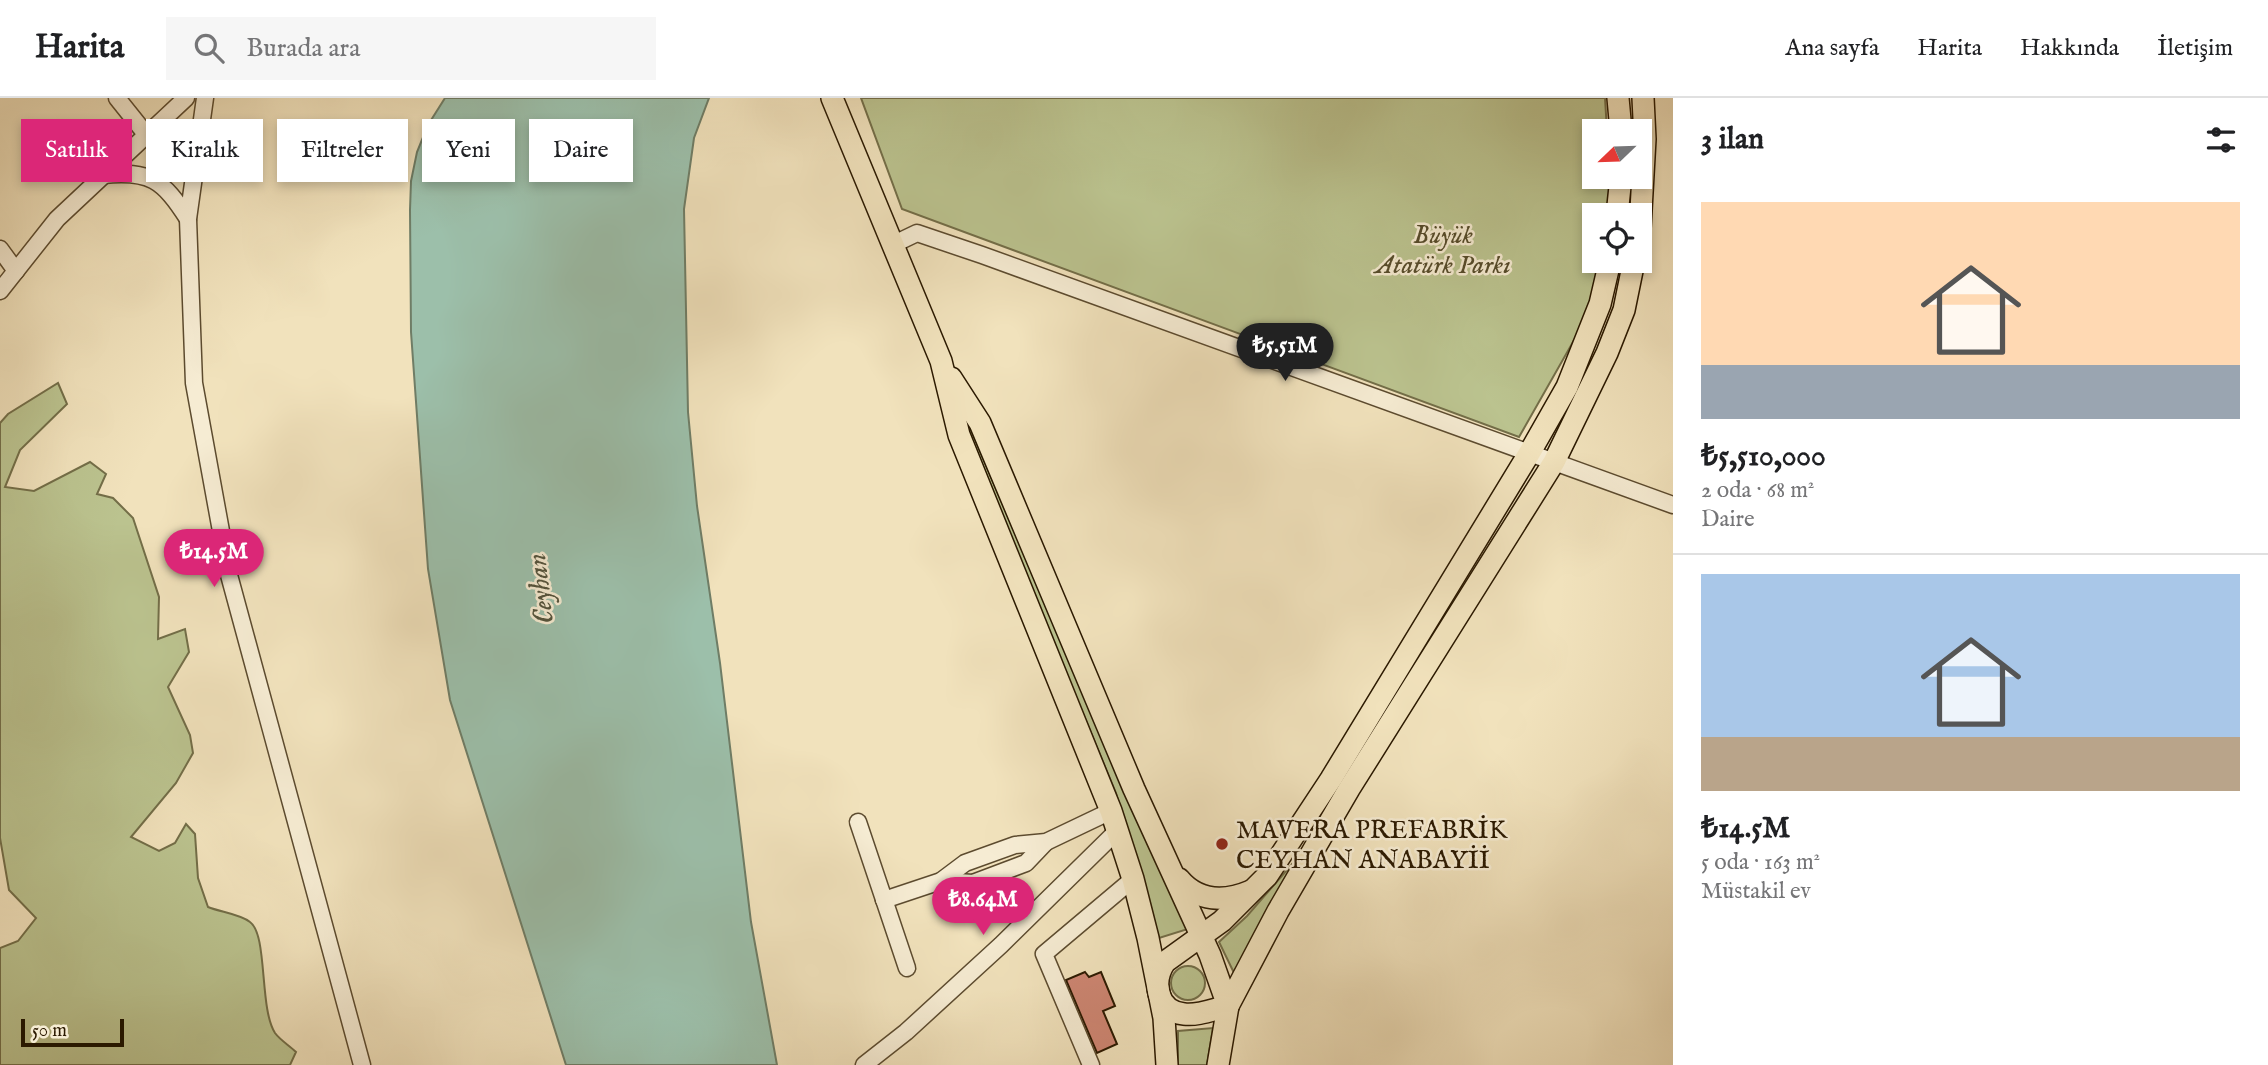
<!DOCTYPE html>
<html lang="tr">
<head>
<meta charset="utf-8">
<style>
	:root { --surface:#fff; --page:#f6f6f6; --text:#202124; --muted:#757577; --line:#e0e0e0; --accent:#db2777 }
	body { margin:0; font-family:"IM FELL English",serif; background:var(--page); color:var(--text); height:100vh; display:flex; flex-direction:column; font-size:26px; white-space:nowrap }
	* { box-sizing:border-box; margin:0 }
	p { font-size:23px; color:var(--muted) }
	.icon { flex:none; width:38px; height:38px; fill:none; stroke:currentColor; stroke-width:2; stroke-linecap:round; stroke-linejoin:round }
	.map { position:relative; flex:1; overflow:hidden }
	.drawer { display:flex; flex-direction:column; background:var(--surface); width:595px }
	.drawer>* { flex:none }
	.guide { position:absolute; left:21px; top:21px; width:665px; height:63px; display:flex; gap:14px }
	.needle { width:46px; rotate:247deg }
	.fabs { position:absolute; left:1582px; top:21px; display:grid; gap:14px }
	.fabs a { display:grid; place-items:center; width:70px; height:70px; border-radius:0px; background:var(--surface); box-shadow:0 4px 10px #0003; font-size:35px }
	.scale { position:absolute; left:21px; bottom:18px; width:103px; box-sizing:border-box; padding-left:7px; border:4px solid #2b1900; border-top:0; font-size:19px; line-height:24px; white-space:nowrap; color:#2b1900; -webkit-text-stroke:5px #f6ecd3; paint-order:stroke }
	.price { position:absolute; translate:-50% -60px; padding:0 16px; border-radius:24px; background:var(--accent); color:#fff; font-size:23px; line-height:46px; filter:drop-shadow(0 2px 4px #0008) }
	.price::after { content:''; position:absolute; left:50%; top:42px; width:21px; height:16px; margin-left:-10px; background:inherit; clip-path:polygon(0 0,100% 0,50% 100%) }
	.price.current { background:#222; color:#fff }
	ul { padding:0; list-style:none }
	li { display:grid; align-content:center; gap:14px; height:371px; padding:0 28px }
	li+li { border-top:2px solid var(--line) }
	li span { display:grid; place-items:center; height:217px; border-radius:0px; color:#555 }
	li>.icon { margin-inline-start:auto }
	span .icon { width:126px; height:126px; fill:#fffc; stroke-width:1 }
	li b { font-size:30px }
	h2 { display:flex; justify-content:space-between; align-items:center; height:84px; padding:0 28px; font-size:30px }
	.chip { padding:0 24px; border-radius:0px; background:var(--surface); box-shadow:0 4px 10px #0003; font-size:24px; line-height:63px }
	.chip.current { background:var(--accent); color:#fff }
	header { display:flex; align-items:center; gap:42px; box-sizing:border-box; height:98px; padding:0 35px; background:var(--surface); border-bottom:2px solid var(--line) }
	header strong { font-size:33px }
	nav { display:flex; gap:38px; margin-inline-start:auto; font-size:24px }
	.search { width:490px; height:63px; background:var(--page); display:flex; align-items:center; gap:18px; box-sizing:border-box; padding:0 24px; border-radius:0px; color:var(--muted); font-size:26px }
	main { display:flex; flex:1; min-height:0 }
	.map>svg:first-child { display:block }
	.green { fill:#bbc38f; stroke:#736e48; stroke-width:2 }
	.water { fill:#9cbfaa; stroke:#6f7d66; stroke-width:2 }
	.building { fill:#ce8673; stroke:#2b1900; stroke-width:2 }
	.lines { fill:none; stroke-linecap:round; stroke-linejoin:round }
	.minor-casing { stroke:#5c4b2f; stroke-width:19 }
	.major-casing { stroke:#2b1900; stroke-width:24 }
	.minor { stroke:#f6ecd3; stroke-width:16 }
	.major { stroke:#f1e2bc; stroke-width:21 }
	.poi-dot { fill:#8f2418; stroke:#f6ecd3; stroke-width:2.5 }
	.labels { text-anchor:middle; stroke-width:5; stroke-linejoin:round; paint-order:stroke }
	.park-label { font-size:26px; font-style:italic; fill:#564c2b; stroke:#f6ecd3 }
	.poi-label { font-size:26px; fill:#2b1900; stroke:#f6ecd3; text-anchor:start }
	.water-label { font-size:28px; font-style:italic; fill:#53533c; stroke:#f6ecd3 }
</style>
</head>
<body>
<header>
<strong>Harita</strong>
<div class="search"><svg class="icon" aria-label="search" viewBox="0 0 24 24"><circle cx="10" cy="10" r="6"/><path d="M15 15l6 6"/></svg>Burada ara</div>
<nav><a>Ana sayfa</a><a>Harita</a><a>Hakkında</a><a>İletişim</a></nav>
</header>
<main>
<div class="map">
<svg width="1673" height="967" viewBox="0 0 1673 967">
	<rect width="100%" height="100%" fill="#f1e2bc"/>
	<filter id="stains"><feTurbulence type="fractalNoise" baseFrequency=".00286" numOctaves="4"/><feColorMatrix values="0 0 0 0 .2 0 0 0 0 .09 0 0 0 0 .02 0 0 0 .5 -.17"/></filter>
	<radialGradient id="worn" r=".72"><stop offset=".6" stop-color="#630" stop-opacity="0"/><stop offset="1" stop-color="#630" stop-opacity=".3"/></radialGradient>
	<g class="green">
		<path d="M 861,0 L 1605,0 L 1607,33 L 1594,33 L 1594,79 L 1610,79 L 1612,102 L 1609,117 L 1594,117 L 1594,163 L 1601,163 L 1594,207 L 1519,339 L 902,111 Z"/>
		<path d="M 58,285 L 67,306 L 20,352 L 5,389 L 34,393 L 90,364 L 106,376 L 97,396 L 113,400 L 133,420 L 159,499 L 158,541 L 185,531 L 189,554 L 168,589 L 190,637 L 193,655 L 176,685 L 131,739 L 159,753 L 175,745 L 186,726 L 195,736 L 198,780 L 208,809 C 220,814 240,816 250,824 C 268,837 259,910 275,935 C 280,942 290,948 296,954 L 290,967 L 0,967 L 0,850 L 18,843 L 36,820 L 9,792 L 0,740 L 0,325 L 8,316 Z"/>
		<path d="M 966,320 L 1123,690 L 1188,831 L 1159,840 L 1116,695 L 961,323 Z"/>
		<path d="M 1294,764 L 1256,833 L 1236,879 L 1219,844 L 1247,818 Z"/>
		<circle cx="1188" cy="885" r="17"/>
		<path d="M 1213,930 L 1207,967 L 1178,967 L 1178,933 Z"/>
	</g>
	<path class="water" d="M 445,0 L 709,0 L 694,40 L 684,111 L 688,314 L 697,408 L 720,565 L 751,824 L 777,967 L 566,967 L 450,602 L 428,471 L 411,234 L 410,112 L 411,83 L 417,54 L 428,27 Z"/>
	<path class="building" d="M 1085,874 L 1089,879 L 1101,874 L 1115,908 L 1103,913 L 1117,946 L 1097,955 L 1066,882 Z"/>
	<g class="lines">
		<g class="minor-casing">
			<g id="minor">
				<path d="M 117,0 L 145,35"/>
				<path d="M 205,0 L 188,121 L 194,285 L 229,477 L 362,967"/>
				<path d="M 103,77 C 150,72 163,82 188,121"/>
				<path d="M 894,146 L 917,135 L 982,157 L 1673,407"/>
				<path d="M 0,151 L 16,173"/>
				<path d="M 0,193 L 57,121 L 186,0"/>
				<path d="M 858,724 L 907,870"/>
				<path d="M 941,783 L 973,785 L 1026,765 L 1046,744"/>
				<path d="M 884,802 L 941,783 L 965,765 L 1015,747 L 1046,744 L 1111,713"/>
				<path d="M 864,967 L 906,934 L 1001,847 L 1117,733"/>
				<path d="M 1091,967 L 1044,856 L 1133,781"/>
			</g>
		</g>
		<g class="major-casing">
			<g id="major">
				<path d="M 832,0 L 941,263 L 959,337 L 1111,713 L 1133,781 L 1148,840 L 1164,920 L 1167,967"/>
				<path d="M 1618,0 L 1621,33"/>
				<path d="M 1617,117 L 1621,79"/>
				<path d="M 1640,130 L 1645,41 L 1643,0"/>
				<path d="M 951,280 L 980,325 L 1134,691 L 1210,857 L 1228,908"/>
				<path d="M 1179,781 C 1198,804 1225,804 1251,793"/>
				<path d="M 1228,908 C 1214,911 1198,918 1184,916 C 1156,913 1152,883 1165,864 L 1222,823 L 1267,778 L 1331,681 L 1530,354 L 1567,289 L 1600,206 L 1610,163"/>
				<path d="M 1218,967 L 1228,908 L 1278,813 L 1349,691 L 1554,364 L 1607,255 L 1624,212 L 1634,163"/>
			</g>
		</g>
		<use href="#minor" class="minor"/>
		<use href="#major" class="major"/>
	</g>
	<circle class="poi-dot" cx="1222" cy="746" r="7"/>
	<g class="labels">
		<g class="park-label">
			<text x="1443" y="145">Büyük<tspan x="1443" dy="30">Atatürk Parkı</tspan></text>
		</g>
		<g class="poi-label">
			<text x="1236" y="740">MAVERA PREFABRİK<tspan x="1236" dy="30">CEYHAN ANABAYİİ</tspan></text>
		</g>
		<g class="water-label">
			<text transform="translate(539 491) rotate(-97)" y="10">Ceyhan</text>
		</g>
	</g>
	<rect width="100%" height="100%" filter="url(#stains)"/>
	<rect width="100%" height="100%" fill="url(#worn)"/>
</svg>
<div class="fabs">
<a><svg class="needle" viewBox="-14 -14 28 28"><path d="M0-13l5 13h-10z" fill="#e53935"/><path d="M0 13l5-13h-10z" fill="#757577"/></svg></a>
<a><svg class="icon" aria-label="locate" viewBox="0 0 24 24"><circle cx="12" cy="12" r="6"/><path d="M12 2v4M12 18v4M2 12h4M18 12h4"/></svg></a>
</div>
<div class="scale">50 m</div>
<b class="price current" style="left:1285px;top:285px">₺5.51M</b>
<b class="price" style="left:214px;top:491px">₺14.5M</b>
<b class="price" style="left:983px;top:839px">₺8.64M</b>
<div class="guide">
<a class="chip current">Satılık</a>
<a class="chip">Kiralık</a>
<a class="chip">Filtreler</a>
<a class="chip">Yeni</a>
<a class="chip">Daire</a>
</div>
</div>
<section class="drawer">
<h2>3 ilan<svg class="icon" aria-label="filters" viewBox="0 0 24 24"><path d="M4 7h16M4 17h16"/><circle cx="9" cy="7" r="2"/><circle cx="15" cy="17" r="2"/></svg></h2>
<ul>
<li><span style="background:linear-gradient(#ffd9b3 75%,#9aa5b1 0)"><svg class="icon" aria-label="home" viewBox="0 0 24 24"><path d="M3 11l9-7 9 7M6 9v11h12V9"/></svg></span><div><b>₺5,510,000</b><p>2 oda · 68 m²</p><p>Daire</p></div></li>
<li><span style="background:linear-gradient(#a9c7e8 75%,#b9a48a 0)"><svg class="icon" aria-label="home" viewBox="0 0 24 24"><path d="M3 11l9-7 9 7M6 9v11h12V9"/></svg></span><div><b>₺14.5M</b><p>5 oda · 163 m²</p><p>Müstakil ev</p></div></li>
</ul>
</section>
</main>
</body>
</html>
